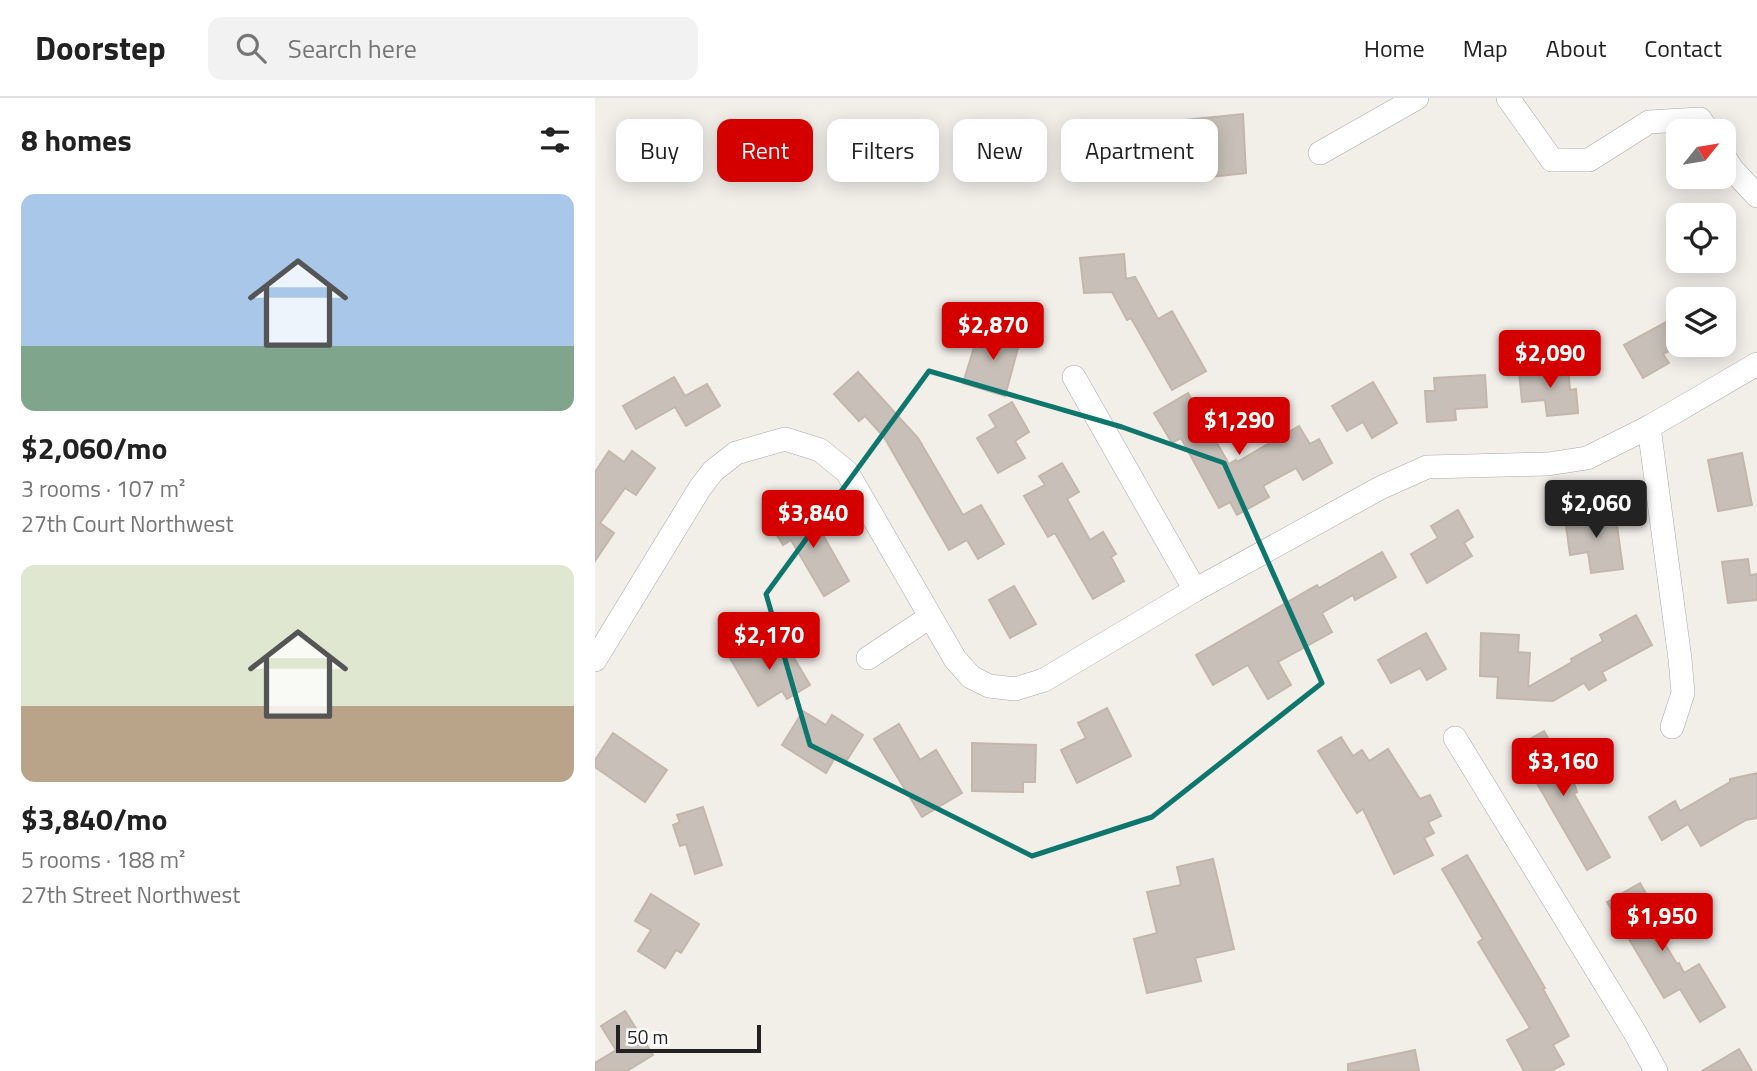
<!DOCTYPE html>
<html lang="en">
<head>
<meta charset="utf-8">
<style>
	:root { --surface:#fff; --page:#f2f2f2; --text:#222; --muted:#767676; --line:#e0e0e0; --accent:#d40000 }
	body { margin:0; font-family:"Titillium Web",sans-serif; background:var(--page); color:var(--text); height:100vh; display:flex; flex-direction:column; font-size:26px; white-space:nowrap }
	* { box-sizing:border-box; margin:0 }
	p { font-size:23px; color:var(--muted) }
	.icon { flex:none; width:38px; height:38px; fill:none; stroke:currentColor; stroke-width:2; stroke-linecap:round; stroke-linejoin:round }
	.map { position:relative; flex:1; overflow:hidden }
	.sheet { display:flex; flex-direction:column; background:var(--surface); width:595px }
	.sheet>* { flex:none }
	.hud { position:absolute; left:21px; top:21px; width:665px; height:63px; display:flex; gap:14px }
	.needle { width:46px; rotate:60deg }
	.fabs { position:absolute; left:1071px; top:21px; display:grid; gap:14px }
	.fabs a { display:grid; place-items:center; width:70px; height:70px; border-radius:14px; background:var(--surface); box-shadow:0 4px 18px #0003; font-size:35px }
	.scale { position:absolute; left:21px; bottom:18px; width:145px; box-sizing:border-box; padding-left:7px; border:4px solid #222; border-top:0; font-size:19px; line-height:24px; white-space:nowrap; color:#222; -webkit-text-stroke:5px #fff; paint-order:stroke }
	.price { position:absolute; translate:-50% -60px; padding:0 16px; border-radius:7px; background:var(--accent); color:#fff; font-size:23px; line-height:46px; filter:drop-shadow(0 2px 4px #0008) }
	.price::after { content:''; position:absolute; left:50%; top:42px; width:21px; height:16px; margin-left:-10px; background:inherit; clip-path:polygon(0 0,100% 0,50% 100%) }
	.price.on { background:#222; color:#fff }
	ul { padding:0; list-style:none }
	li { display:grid; align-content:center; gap:14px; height:371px; padding:0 21px }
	li span { display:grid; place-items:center; height:217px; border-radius:14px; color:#555 }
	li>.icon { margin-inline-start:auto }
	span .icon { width:126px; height:126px; fill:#fffc; stroke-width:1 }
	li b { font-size:30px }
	h2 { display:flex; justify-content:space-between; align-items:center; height:84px; padding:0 21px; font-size:30px }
	.chip { padding:0 24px; border-radius:14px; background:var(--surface); box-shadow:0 4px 18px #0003; font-size:24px; line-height:63px }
	.chip.on { background:var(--accent); color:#fff }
	header { display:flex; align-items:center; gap:42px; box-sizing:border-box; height:98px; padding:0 35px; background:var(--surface); border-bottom:2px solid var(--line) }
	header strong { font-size:33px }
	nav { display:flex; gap:38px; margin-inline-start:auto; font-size:24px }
	.search { width:490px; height:63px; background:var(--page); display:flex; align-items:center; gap:18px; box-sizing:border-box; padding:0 24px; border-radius:14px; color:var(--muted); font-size:26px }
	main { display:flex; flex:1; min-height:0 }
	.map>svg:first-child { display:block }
	.building { fill:#c7bfb8; stroke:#c4b6ab; stroke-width:2 }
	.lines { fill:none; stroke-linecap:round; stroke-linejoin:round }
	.minor-casing { stroke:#a9a9a9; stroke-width:24 }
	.minor { stroke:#fff; stroke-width:23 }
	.marked { fill:none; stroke:#0f766e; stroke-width:5; stroke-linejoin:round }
</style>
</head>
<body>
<header>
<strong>Doorstep</strong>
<div class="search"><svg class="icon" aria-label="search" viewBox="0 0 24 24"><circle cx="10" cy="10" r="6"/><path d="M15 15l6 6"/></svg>Search here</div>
<nav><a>Home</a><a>Map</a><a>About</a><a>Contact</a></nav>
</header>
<main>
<section class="sheet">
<h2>8 homes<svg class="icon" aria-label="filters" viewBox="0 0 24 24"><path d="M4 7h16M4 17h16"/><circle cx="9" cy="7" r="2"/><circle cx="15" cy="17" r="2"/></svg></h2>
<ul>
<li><span style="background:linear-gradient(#a9c7e8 70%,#7fa58c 0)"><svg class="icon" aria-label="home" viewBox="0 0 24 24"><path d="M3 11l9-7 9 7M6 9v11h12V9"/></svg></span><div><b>$2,060/mo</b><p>3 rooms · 107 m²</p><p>27th Court Northwest</p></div></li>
<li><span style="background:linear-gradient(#dfe7d0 65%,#b9a48a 0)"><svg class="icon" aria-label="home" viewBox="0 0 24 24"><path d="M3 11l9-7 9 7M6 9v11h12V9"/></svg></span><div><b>$3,840/mo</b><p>5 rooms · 188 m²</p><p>27th Street Northwest</p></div></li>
</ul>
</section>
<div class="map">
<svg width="1162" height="973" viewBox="0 0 1162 973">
	<rect width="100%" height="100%" fill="#f2efe9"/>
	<g class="building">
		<path d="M 648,16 L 651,75 L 597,81 L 590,22 Z"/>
		<path d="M 529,156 L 531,181 L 540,179 L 563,221 L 577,213 L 611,273 L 577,292 L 536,220 L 532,222 L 517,194 L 489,195 L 485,160 Z"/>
		<path d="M 1071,224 L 1084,248 L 1068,256 L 1074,265 L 1048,280 L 1029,247 Z"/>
		<path d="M 398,231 L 426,239 L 410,298 L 368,285 L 382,240 L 393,244 Z"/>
		<path d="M 973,269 L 975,292 L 981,291 L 983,315 L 952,318 L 950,302 L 927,304 L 924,274 Z"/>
		<path d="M 263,274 L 323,340 L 368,417 L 386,407 L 409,446 L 383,461 L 372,442 L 354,452 L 289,339 L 270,318 L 264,323 L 239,296 Z"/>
		<path d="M 890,277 L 892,309 L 860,311 L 861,322 L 832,324 L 830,293 L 840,293 L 839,280 Z"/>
		<path d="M 79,279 L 90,298 L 112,286 L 125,308 L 91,328 L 80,309 L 41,331 L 28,308 Z"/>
		<path d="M 778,284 L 802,325 L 777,340 L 768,324 L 752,333 L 737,308 Z"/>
		<path d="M 593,295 L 634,366 L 641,362 L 642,364 L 704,328 L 715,346 L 724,341 L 737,365 L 708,382 L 701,370 L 668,388 L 674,399 L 642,417 L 635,404 L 624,410 L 586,340 L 577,345 L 559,315 Z"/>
		<path d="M 417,304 L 434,334 L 420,343 L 430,360 L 403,375 L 382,340 L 401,329 L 394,317 Z"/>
		<path d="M 14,353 L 29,364 L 37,353 L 60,370 L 41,397 L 30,390 L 5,425 L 19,435 L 0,463 L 0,374 Z"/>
		<path d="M 1147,355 L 1157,407 L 1123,413 L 1113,362 Z"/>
		<path d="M 467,365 L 484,394 L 472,401 L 495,442 L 508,434 L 521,456 L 516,459 L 529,483 L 498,501 L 460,435 L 453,439 L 429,398 L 450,387 L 444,378 Z"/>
		<path d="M 212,409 L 254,483 L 229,498 L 196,442 L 188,447 L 177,429 Z"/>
		<path d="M 863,412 L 878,439 L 869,445 L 877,458 L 832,485 L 816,456 L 843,440 L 836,428 Z"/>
		<path d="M 1020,413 L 1028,471 L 996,475 L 993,454 L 975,457 L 970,420 Z"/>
		<path d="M 787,454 L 801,479 L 760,502 L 758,497 L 727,515 L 737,534 L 683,564 L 696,587 L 673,601 L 653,567 L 618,587 L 601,557 L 722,487 L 724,490 Z"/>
		<path d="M 1153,461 L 1155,477 L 1162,476 L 1162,502 L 1133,505 L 1127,464 Z"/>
		<path d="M 419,488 L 441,526 L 415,540 L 394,502 Z"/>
		<path d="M 1041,517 L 1057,547 L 1007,574 L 1011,582 L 994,592 L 989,585 L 958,603 L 902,600 L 903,579 L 885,578 L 886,535 L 924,537 L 923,554 L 935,555 L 933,589 L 977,564 L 976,561 L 1008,543 L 1005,537 Z"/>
		<path d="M 831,535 L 851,571 L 832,582 L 825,570 L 796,585 L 783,562 Z"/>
		<path d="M 170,539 L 185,562 L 196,555 L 215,587 L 192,601 L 187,593 L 163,608 L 135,560 Z"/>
		<path d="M 512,610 L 536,658 L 482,685 L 466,652 L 491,640 L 483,625 Z"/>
		<path d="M 208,613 L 231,627 L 237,617 L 268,637 L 252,662 L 242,656 L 231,675 L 187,647 Z"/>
		<path d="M 304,626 L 325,662 L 341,652 L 367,695 L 327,719 L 279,641 Z"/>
		<path d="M 949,633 L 979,685 L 982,694 L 979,696 L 1015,759 L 992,772 L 921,649 Z"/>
		<path d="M 18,635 L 72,672 L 50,704 L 0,669 L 0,662 Z"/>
		<path d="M 746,639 L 758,658 L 767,652 L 774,663 L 793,651 L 825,701 L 835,697 L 846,718 L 833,724 L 839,735 L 829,740 L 838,757 L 799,776 L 768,711 L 762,715 L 723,653 Z"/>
		<path d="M 377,645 L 441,647 L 440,684 L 428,684 L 428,694 L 377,693 Z"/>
		<path d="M 1162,675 L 1162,720 L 1151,722 L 1106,748 L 1093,726 L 1067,742 L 1054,719 L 1080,703 L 1085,713 L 1135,684 L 1135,681 Z"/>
		<path d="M 108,709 L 127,767 L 100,776 L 91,746 L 85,748 L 78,727 L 85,724 L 82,717 Z"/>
		<path d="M 872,757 L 950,890 L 948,891 L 974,938 L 958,947 L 969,966 L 956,973 L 929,973 L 912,942 L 935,930 L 883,844 L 888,841 L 847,771 Z"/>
		<path d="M 618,761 L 639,851 L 600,860 L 606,883 L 552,895 L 539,841 L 562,835 L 552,794 L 586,787 L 582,769 Z"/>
		<path d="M 1045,785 L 1070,829 L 1062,833 L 1082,866 L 1084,865 L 1089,875 L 1104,866 L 1130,909 L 1105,924 L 1085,891 L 1069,900 L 1012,804 Z"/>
		<path d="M 56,796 L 104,826 L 86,855 L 81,852 L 70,870 L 43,853 L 56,832 L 40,823 Z"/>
		<path d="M 30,913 L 58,957 L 32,973 L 0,973 L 0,965 L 21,952 L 6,928 Z"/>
		<path d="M 1144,951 L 1157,973 L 1107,973 Z"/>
		<path d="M 820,952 L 824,973 L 753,973 L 753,966 Z"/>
	</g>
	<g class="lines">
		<g class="minor-casing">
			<g id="minor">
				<path d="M 913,0 L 957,62 L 994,62 L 1054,24 L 1105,21 L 1113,33"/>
				<path d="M 725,55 L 822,0"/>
				<path d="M 1129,58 L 1137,71 L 1162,98"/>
				<path d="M 479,279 L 600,492"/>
				<path d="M 1054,329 L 1085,561 L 1088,595 L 1077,629"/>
				<path d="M 273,560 L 335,519"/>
				<path d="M 0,562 L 105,390 L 118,373 L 141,355 L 190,341 L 225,352 L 252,374 L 360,561 L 376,579 L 394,588 L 420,591 L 449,582 L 600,492 L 785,390 L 832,369 L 953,366 L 992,360 L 1054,329 L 1162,266"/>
				<path d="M 860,640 L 1039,933 L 1061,973"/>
			</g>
		</g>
		<use href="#minor" class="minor"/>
	</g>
	<path class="marked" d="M 334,273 L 527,329 L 629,365 L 727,585 L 557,719 L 437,758 L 215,647 L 171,496 Z"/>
</svg>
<div class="fabs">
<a><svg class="needle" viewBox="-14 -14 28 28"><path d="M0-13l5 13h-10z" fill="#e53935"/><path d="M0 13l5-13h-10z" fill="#767676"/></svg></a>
<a><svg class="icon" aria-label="locate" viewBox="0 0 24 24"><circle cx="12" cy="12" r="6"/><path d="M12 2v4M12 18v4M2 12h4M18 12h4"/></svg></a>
<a><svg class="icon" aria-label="layers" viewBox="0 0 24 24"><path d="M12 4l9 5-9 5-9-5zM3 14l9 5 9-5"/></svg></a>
</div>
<div class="scale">50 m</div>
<b class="price" style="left:398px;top:264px">$2,870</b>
<b class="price" style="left:955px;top:292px">$2,090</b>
<b class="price" style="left:644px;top:359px">$1,290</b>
<b class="price on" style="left:1001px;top:442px">$2,060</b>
<b class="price" style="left:218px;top:452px">$3,840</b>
<b class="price" style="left:174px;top:574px">$2,170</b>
<b class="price" style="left:968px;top:700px">$3,160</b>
<b class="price" style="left:1067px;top:855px">$1,950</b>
<div class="hud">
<a class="chip">Buy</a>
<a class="chip on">Rent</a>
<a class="chip">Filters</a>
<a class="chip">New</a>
<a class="chip">Apartment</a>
</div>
</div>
</main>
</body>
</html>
